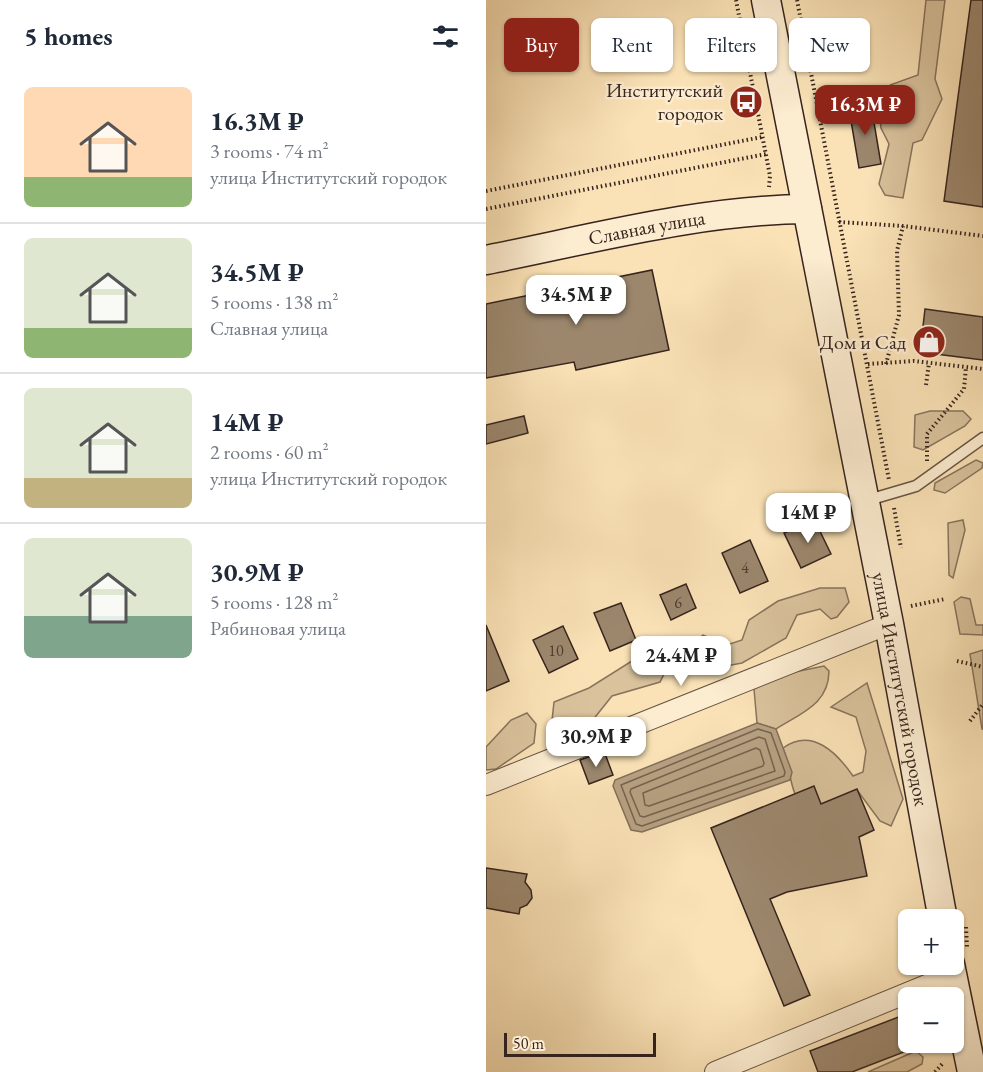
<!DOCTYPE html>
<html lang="en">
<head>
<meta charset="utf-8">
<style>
	:root { --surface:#fff; --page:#f2f2f3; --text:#1f2937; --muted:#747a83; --line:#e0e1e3; --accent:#8f2418 }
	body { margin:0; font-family:"EB Garamond",serif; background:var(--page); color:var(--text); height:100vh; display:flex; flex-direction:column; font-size:22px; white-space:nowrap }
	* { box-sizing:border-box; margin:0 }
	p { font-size:20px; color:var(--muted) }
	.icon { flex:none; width:33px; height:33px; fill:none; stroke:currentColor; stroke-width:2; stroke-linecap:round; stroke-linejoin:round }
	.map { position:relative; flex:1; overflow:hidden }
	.details { display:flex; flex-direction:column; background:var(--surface); width:486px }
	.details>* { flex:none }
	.top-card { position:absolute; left:18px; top:18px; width:388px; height:54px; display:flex; gap:12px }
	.buttons { position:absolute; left:412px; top:909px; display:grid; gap:12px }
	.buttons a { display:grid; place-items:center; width:66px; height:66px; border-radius:9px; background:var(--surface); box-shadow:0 2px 4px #0004; font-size:30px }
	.scale { position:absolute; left:18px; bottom:15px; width:152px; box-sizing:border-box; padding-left:6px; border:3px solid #36241d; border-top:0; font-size:16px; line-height:21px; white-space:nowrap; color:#36241d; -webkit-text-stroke:4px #fcecd0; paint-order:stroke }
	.price { position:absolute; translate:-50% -51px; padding:0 14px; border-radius:12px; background:#fff; color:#222; font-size:20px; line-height:39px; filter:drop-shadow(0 2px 3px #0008) }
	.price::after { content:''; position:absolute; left:50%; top:36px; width:18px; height:14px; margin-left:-9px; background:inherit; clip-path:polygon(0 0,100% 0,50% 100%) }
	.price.on { background:var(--accent); color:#fff }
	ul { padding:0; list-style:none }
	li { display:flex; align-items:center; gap:18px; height:150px; padding:0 24px }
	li+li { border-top:2px solid var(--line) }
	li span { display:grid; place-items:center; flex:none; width:168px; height:120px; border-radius:9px; color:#555 }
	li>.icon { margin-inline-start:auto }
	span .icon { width:72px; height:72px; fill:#fffc; stroke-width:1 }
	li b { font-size:26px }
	h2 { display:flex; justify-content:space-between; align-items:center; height:72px; padding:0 24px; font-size:26px }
	.pill { padding:0 21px; border-radius:9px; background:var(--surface); box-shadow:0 2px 4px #0004; font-size:21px; line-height:54px }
	.pill.on { background:var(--accent); color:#fff }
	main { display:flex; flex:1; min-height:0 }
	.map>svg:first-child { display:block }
	.green { fill:#d9c29c; stroke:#88735c; stroke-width:1.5 }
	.water { fill:#b7a182; stroke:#836f5a; stroke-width:1.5 }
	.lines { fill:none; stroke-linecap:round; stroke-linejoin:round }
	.shore { stroke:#766250; stroke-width:1.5 }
	.building { fill:#9c876d; stroke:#36241d; stroke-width:1.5 }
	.lane-casing { stroke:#675443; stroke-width:13 }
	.street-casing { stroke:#675443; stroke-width:22 }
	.secondary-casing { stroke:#36241d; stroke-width:31 }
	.path { stroke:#36241d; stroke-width:4; stroke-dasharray:1.5 3; stroke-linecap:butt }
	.lane { stroke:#fcecd0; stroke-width:10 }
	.street { stroke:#fcecd0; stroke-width:20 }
	.secondary { stroke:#fcecd0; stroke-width:28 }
	.labels { text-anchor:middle; stroke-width:5; stroke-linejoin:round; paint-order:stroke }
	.number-label { font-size:16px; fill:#503d31 }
	.poi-label { font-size:20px; fill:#36241d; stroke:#fcecd0; text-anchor:end }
	.street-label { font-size:20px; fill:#36241d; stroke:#fcecd0 }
</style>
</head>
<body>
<main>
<section class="details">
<h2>5 homes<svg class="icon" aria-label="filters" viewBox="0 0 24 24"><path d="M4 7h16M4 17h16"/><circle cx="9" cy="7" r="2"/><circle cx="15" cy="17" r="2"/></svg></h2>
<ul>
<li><span style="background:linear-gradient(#ffd9b3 75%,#8fb573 0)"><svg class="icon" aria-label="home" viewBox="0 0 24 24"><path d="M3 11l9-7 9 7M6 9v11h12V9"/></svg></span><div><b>16.3M ₽</b><p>3 rooms · 74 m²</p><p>улица Институтский городок</p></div></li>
<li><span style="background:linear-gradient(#dfe7d0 75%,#8fb573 0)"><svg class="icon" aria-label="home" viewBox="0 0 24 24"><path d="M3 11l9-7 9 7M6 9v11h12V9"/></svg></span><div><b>34.5M ₽</b><p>5 rooms · 138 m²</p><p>Славная улица</p></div></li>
<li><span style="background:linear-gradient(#dfe7d0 75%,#c2b280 0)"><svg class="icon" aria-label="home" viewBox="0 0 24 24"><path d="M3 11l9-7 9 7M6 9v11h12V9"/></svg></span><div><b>14M ₽</b><p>2 rooms · 60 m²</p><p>улица Институтский городок</p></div></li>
<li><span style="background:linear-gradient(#dfe7d0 65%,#7fa58c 0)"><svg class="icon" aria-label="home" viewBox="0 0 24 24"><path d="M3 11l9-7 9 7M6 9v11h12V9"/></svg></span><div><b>30.9M ₽</b><p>5 rooms · 128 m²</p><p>Рябиновая улица</p></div></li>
</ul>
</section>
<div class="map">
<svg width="497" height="1072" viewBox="0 0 497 1072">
	<rect width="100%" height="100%" fill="#fae2b6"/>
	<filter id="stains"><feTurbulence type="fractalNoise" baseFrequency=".00333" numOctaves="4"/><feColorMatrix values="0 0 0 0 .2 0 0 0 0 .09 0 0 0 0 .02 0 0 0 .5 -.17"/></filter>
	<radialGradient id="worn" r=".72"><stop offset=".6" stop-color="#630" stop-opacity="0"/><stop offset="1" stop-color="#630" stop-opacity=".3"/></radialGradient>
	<g class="green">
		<path d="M 440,0 L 459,0 L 449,79 L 456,99 L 436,140 L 427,143 L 417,198 L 399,195 L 393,184 L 403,144 L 395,128 L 392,102 L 401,94 L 404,85 L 432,75 Z"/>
		<path d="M 444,411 L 477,411 L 485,419 L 479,426 L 437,450 L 428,447 L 429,415 Z"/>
		<path d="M 490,460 L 497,463 L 496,468 L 459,493 L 448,490 L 449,483 Z"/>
		<path d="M 477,520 L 479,530 L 467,578 L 463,575 L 462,523 Z"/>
		<path d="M 334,588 L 359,588 L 363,602 L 351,617 L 345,619 L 334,609 L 311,615 L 300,638 L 256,663 L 224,669 L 205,664 L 201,658 L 205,645 L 217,635 L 241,645 L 256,640 L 263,620 L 292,601 Z"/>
		<path d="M 475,597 L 484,599 L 490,625 L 497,625 L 497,635 L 474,634 L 468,602 Z"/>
		<path d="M 497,650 L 497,729 L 496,729 L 484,654 Z"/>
		<path d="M 149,659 L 169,661 L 178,674 L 174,682 L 126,696 L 98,731 L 64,739 L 68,702 L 103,688 Z"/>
		<path d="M 338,666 L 343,671 C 343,704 315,713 290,729 L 271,723 L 268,689 L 294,675 Z"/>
		<path d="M 381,683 L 417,799 L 405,826 L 394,821 L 371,790 L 335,804 L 309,794 C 303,779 303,764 297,748 C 326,727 351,753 367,776 L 377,772 L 380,751 L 370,717 L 345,707 Z"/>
		<path d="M 41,713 L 50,724 L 48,743 L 10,769 L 0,770 L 0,747 L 25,720 Z"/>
		<path d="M 430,1051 L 437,1057 L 436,1064 L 421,1072 L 382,1072 Z"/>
	</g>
	<path class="water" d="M 271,723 L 290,729 L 306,772 L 304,780 L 156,832 L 145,830 L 127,786 L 129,780 Z"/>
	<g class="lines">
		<g class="shore">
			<path d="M 272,729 L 285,733 L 299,772 L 298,776 L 156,826 L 150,824 L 135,785 Z"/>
			<path d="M 273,737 L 279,739 L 289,771 L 158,817 L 154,816 L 144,792 L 145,789 Z"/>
			<path d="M 270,748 L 274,750 L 278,763 L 277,766 L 163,806 L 159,805 L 157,793 Z"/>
		</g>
	</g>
	<g class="building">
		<path d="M 485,0 L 497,0 L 497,207 L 458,201 Z"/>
		<path d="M 385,105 L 395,164 L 373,168 L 363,109 Z"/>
		<path d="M 166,270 L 183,350 L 90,370 L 88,362 L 0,378 L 0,304 Z"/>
		<path d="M 439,309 L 497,317 L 497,360 L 434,352 Z"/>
		<path d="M 38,416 L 42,433 L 0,444 L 0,425 Z"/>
		<path d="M 328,519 L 345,554 L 315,568 L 298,533 Z"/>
		<path d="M 264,540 L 282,581 L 254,593 L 236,553 Z"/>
		<path d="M 200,584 L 210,608 L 185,620 L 174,595 Z"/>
		<path d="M 135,603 L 150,640 L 124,651 L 108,613 Z"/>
		<path d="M 0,625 L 23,681 L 0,691 Z"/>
		<path d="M 77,626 L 92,659 L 63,673 L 47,640 Z"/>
		<path d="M 118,751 L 127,775 L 103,784 L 94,760 Z"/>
		<path d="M 328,786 L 335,804 L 371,789 L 388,830 L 373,837 L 381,876 L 301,892 L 284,899 L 324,995 L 298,1006 L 225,828 Z"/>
		<path d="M 0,868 L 41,874 L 39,882 L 45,890 L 46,898 L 41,905 L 34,908 L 33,914 L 0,908 Z"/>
		<path d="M 423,1013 L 423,1050 L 366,1072 L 332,1072 L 324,1051 Z"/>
	</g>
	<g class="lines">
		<g class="lane-casing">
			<path id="lane" d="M 379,501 L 430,486 L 497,438"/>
		</g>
		<g class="street-casing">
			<g id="street">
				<path d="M 0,785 L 403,624"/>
				<path d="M 229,1072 L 465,975"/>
			</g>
		</g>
		<g class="secondary-casing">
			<g id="secondary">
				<path id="s1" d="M 280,0 L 403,624 L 457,920"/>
				<path id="s2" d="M 0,260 C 106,239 213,210 321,209"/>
				<path d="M 464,964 L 486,1072"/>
			</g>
		</g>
		<g class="path">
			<path d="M 250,0 L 284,176 L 283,187"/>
			<path d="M 311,0 L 403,480"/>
			<path d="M 0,191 L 276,137"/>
			<path d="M 0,209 L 280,154"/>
			<path d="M 353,222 L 417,226 L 497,236"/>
			<path d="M 382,364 L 428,361 L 497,369"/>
			<path d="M 400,364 L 413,315 L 411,251 L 417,226"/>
			<path d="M 440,385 L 443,363"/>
			<path d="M 441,461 L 441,434 L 478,389 L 480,367"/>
			<path d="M 408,508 L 415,548"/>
			<path d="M 425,606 L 459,599"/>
			<path d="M 471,661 L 497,667"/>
			<path d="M 484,721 L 497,704"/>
			<path d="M 480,927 L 481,947"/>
			<path d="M 449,1072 L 458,1062"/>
		</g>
		<use href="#lane" class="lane"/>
		<use href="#street" class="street"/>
		<use href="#secondary" class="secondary"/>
	</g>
	<defs>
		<g id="bus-disc" transform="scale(1.725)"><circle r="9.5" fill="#8f2418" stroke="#fcecd0"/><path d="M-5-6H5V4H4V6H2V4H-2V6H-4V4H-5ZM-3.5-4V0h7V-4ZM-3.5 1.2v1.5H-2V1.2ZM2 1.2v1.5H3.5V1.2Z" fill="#fff"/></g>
		<g id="shop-disc" transform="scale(1.725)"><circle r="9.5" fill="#8f2418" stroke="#fcecd0"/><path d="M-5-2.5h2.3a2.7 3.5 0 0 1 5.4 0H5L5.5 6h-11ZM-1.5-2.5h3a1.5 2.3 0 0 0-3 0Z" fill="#fff"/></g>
	</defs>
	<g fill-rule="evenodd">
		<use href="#bus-disc" x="260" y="102"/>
		<use href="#shop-disc" x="443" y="342"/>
	</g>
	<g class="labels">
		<g class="number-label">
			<text x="259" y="573">4</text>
			<text x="192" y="608">6</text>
			<text x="70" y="656">10</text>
		</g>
		<g class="poi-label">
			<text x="237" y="97">Институтский<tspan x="237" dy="23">городок</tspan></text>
			<text x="420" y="349">Дом и Сад</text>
		</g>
		<g class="street-label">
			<text dy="7" stroke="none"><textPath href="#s2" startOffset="164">Славная улица</textPath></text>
			<text dy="7" stroke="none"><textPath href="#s1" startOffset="702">улица Институтский городок</textPath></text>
		</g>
	</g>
	<rect width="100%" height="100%" filter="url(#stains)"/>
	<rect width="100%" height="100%" fill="url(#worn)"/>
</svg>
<div class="buttons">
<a>+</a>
<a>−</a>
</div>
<div class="scale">50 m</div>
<b class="price on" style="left:379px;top:136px">16.3M ₽</b>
<b class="price" style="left:90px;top:326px">34.5M ₽</b>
<b class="price" style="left:322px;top:544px">14M ₽</b>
<b class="price" style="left:195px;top:687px">24.4M ₽</b>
<b class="price" style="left:110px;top:768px">30.9M ₽</b>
<div class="top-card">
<a class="pill on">Buy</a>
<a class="pill">Rent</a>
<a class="pill">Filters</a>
<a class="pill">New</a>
</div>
</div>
</main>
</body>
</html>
